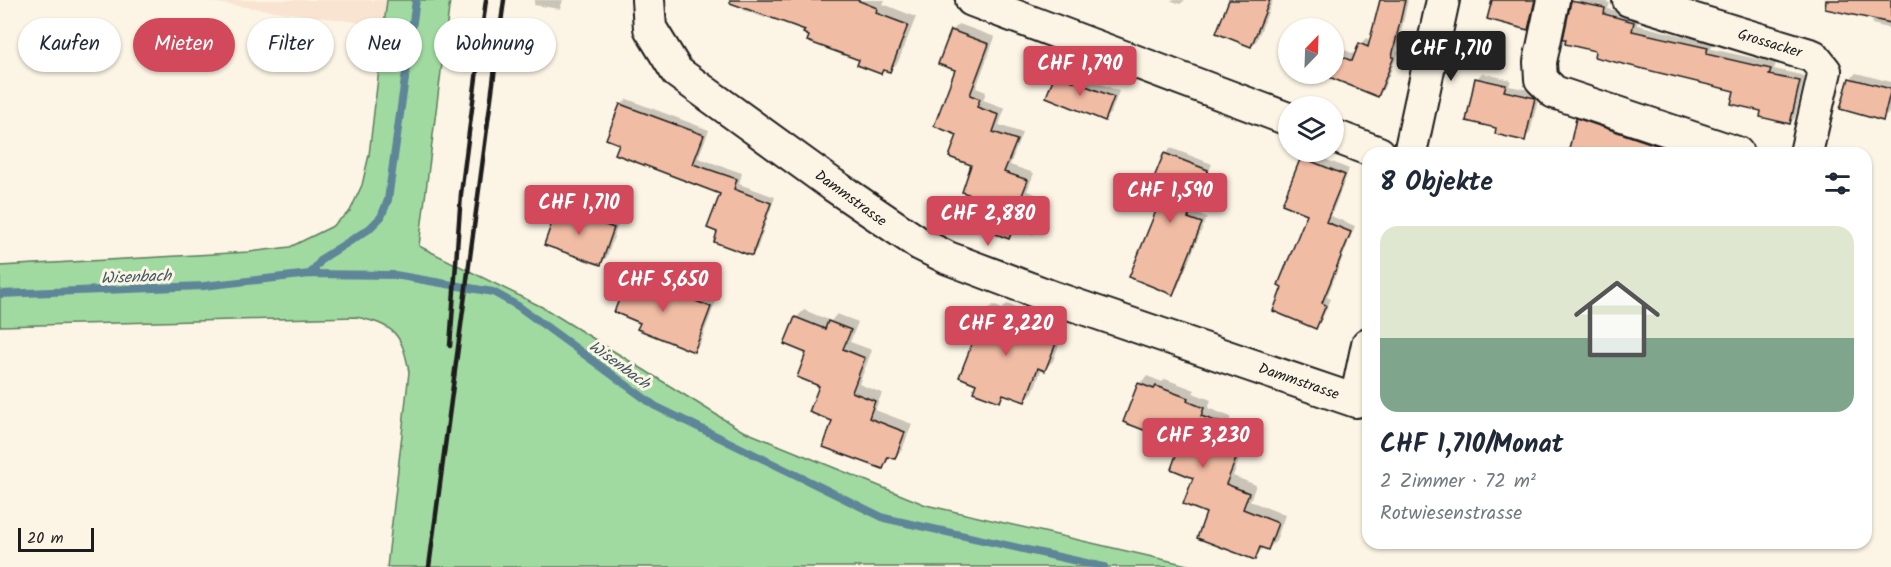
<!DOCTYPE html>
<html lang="de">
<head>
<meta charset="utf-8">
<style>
	:root { --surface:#fff; --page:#f6f6f7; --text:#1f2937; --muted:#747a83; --accent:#d1495b }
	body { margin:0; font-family:Kalam,sans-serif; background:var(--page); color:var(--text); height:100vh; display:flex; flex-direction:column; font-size:22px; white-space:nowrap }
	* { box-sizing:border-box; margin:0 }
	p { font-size:20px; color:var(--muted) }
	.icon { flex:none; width:33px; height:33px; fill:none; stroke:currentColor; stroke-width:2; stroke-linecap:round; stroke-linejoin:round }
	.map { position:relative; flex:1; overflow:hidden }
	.panel { position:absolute; left:1362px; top:147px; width:510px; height:402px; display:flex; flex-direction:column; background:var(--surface); border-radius:18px; box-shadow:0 2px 4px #0004 }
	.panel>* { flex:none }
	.guide { position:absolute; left:18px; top:18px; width:570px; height:54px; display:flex; gap:12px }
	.needle { width:39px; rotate:23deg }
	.controls { position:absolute; left:1278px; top:18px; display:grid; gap:12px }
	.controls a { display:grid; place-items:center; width:66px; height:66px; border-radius:50%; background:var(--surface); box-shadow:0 2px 4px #0004; font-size:30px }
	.scale { position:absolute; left:18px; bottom:15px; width:76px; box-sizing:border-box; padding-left:6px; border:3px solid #1c1c1c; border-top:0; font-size:16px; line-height:21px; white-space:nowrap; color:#1c1c1c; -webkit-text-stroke:4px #fcf5e5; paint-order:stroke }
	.price { position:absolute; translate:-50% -51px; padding:0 14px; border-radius:6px; background:var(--accent); color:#fff; font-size:20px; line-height:39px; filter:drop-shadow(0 2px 3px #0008) }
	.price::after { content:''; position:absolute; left:50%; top:36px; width:18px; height:14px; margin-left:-9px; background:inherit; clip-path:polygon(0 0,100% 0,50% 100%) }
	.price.selected { background:#222; color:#fff }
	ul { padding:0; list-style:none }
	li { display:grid; align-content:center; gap:12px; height:318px; padding:0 18px }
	li span { display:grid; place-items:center; height:186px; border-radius:18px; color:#555 }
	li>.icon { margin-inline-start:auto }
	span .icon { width:108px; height:108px; fill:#fffc; stroke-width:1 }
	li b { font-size:26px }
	h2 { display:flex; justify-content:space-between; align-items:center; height:72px; padding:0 18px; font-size:26px }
	.pill { padding:0 21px; border-radius:27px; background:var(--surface); box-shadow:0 2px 4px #0004; font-size:21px; line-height:54px }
	.pill.selected { background:var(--accent); color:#fff }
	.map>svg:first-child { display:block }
	.built { fill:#f9e4d2 }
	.green { fill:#a0daa0; stroke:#5e7b5e; stroke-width:1.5 }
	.shadow { fill:#0003 }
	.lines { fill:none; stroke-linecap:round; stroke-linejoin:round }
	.stream { stroke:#5e8698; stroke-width:8 }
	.building { fill:#f1bca4; stroke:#1c1c1c; stroke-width:1.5 }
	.minor-casing { stroke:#1c1c1c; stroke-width:36 }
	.minor { stroke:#fcf5e5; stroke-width:32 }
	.rail { stroke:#1c1c1c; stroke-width:4.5 }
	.labels { text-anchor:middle; stroke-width:6; stroke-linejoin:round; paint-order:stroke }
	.street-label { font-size:15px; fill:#1c1c1c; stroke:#fcf5e5 }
	.water-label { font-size:16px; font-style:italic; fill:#425a64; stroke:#fcf5e5 }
</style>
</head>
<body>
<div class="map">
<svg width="1891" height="567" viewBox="0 0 1891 567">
	<rect width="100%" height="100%" fill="#fcf5e5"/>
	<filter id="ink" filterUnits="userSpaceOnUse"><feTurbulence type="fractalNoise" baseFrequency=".0167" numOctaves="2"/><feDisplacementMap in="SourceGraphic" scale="12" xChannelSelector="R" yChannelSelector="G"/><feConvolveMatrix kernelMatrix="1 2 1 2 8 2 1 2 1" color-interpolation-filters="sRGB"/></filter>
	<g filter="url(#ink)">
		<path class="built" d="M 194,0 L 387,0 L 384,26 Z"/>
		<path class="green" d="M 387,0 L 450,0 L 419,246 L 544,308 L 741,430 L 926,505 L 1196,567 L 387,567 L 409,372 C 402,333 394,325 356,317 L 0,326 L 0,266 L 249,252 L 290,247 L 331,227 L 350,211 L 362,185 L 369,155 Z"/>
		<g class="shadow">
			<path d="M 535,0 L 563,0 L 560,9 L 534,5 Z"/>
			<path d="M 729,0 L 885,0 L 883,4 L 916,17 L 898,62 L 890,71 L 884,69 L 881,72 L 861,59 L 811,35 L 807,29 L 768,15 L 765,18 L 743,10 L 744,6 Z"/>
			<path d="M 1170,0 L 1185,0 L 1180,4 Z"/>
			<path d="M 1230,0 L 1273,0 L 1257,40 L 1251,46 Z"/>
			<path d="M 1382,0 L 1408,0 L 1397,51 L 1399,52 L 1383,90 L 1377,96 L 1331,76 L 1339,56 L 1345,50 L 1356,55 L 1360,44 L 1366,38 L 1371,41 Z"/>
			<path d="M 1494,0 L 1538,0 L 1534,22 L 1528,28 Z"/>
			<path d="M 1578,0 L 1597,0 L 1610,3 L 1608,9 L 1639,16 L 1637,25 L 1713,43 L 1711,49 L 1776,63 L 1774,69 L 1805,76 L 1795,117 L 1790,123 L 1763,110 L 1736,90 L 1597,50 L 1572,7 Z"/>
			<path d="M 1833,0 L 1891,0 L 1891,29 L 1872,24 L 1873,18 Z"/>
			<path d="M 959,24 L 995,37 L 976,88 L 986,92 L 983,100 L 1005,108 L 999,125 L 1022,133 L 1010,165 L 1034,173 L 1027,191 L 1049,199 L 1039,225 L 1032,232 L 1017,226 L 1009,238 L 987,199 L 959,134 L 957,69 L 952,31 Z"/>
			<path d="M 1063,69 L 1119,91 L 1111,113 L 1105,119 L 1057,75 Z"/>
			<path d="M 1482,73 L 1511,80 L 1509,86 L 1540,92 L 1530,133 L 1524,139 L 1476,79 Z"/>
			<path d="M 1856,73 L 1891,82 L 1891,105 L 1889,113 L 1883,119 L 1850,79 Z"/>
			<path d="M 627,99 L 709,130 L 698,158 L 742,173 L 739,184 L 775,197 L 757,249 L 751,254 L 719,231 L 722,193 L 621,143 L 621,105 Z"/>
			<path d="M 1583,113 L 1702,153 L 1588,153 L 1577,119 Z"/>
			<path d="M 1171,148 L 1212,164 L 1193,212 L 1207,217 L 1178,287 L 1172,293 L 1160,205 L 1147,199 L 1166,154 Z"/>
			<path d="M 1308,152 L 1349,169 L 1331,216 L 1355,226 L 1327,297 L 1331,299 L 1321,321 L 1316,327 L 1309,214 L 1302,158 Z"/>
			<path d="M 564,203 L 619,222 L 607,257 L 601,263 L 558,209 Z"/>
			<path d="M 636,271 L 716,301 L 700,344 L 694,350 L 642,322 L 630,276 Z"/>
			<path d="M 1007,304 L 1045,318 L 1043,324 L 1064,332 L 1053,361 L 1045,369 L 1042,368 L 1033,392 L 1025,400 L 1006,394 L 1000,400 L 985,314 L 993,305 L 1002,309 Z"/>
			<path d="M 804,310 L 831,321 L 837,314 L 858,322 L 850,342 L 872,350 L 859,384 L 882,393 L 875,410 L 912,424 L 902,450 L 894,458 L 891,457 L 882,468 L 834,421 L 796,318 Z"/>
			<path d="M 1147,376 L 1162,382 L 1165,379 L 1195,390 L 1193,393 L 1211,400 L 1208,408 L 1231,417 L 1225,433 L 1246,441 L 1233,476 L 1256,485 L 1250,501 L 1285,515 L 1276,541 L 1268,549 L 1264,547 L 1254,558 L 1208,512 L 1182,443 L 1139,384 Z"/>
		</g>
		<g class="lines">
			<g class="stream">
				<path d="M 310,274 L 323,258 L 369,229 L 381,217 L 388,200 L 416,0"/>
				<path d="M 0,294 L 204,286 L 310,274 L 395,275 L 493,292 L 518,306 L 655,406 L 884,518 L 1104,567"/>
			</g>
		</g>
		<g class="building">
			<path d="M 730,0 L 857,0 L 877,8 L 876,13 L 908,25 L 890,72 L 883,70 L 881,74 L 857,65 L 859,60 L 807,41 L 809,36 L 803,33 L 805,30 L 730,3 Z"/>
			<path d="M 1229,0 L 1270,0 L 1251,47 L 1216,33 Z"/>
			<path d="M 1380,0 L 1405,0 L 1392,57 L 1394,57 L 1378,97 L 1329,77 L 1330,74 L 1334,74 L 1334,66 L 1338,55 L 1352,61 L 1359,43 L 1368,47 Z"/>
			<path d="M 1492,0 L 1535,0 L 1528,30 L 1487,19 Z"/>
			<path d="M 1826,0 L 1891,0 L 1891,23 L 1825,9 Z"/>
			<path d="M 1571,1 L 1605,8 L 1604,14 L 1634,22 L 1632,31 L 1708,48 L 1706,54 L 1771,69 L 1769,75 L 1800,81 L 1790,124 L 1760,117 L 1761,111 L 1731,104 L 1734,91 L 1594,57 L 1595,51 L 1565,44 L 1566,39 L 1563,39 Z"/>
			<path d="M 951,30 L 989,44 L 970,95 L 980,99 L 977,107 L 999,115 L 993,132 L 1017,140 L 1004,172 L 1028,180 L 1021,198 L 1043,206 L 1033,233 L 1014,226 L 1009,239 L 975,226 L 985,200 L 962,192 L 971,165 L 949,157 L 957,135 L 934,126 L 955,70 L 938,64 Z"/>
			<path d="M 1055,74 L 1114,97 L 1105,121 L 1046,97 Z"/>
			<path d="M 1475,78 L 1506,85 L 1504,91 L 1535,98 L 1525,141 L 1495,134 L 1496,128 L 1466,121 Z"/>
			<path d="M 1849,78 L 1891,89 L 1883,121 L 1840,109 Z"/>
			<path d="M 620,104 L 704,135 L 693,164 L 737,179 L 734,189 L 771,203 L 752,256 L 714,242 L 717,232 L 707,228 L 720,194 L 615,154 L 619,144 L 606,139 Z"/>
			<path d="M 1576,118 L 1665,148 L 1664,153 L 1581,153 L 1569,150 Z"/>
			<path d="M 1164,153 L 1208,170 L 1188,218 L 1202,223 L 1173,295 L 1129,277 L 1158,206 L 1145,200 Z"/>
			<path d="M 1301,157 L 1345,175 L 1326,222 L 1351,232 L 1322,303 L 1326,305 L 1316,329 L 1273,311 L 1282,287 L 1278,285 L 1307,214 L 1282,204 Z"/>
			<path d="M 557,208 L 614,228 L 601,265 L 544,245 Z"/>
			<path d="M 629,275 L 711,307 L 694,352 L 637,329 L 640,323 L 614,312 Z"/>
			<path d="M 997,312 L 1038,327 L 1036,333 L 1057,341 L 1045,371 L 1038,368 L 1025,402 L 1003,394 L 1000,402 L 973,392 L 976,384 L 959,377 L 984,313 L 995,317 Z"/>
			<path d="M 795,317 L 825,329 L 828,321 L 851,330 L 843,349 L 865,358 L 852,392 L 875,401 L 869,418 L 905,432 L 895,459 L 888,457 L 883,469 L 823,447 L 832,421 L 809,412 L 819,386 L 797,377 L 806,353 L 784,344 Z"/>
			<path d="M 1138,383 L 1154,389 L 1156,386 L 1188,398 L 1187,401 L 1204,408 L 1201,416 L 1224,424 L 1218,441 L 1240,449 L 1226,484 L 1249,493 L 1243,509 L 1278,523 L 1268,550 L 1260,547 L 1255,560 L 1197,538 L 1206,513 L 1183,504 L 1193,478 L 1171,469 L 1180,444 L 1123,422 Z"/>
		</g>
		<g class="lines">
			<g class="minor-casing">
				<g id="minor">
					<path d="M 648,0 L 650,28 L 677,72 L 833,185 L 920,244 L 948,258 L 1054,298 L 1356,401 L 1368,344"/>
					<path d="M 972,0 L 1288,119"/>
					<path d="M 1553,0 L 1540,62 L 1541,79 L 1554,92 L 1737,153"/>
					<path d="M 1629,0 L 1813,56 L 1825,71 L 1806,153"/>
					<path d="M 1334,136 L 1379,153"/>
					<path d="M 1410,153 L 1443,0"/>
				</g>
			</g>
			<use href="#minor" class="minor"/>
			<g class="rail">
				<path d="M 450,346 L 461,194 L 486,0"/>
				<path d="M 429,567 L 504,0"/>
			</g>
		</g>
	</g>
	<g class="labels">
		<g class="street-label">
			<text transform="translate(1770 43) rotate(17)" y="5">Grossacker</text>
			<text transform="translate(851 198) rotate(36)" y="5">Dammstrasse</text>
			<text transform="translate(1299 381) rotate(19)" y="5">Dammstrasse</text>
		</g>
		<g class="water-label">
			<text transform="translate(136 276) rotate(-2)" y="6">Wisenbach</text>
			<text transform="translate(620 364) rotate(36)" y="6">Wisenbach</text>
		</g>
	</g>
</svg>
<div class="controls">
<a><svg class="needle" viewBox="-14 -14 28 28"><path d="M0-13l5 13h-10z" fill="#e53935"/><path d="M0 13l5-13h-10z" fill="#747a83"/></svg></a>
<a><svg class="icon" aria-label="layers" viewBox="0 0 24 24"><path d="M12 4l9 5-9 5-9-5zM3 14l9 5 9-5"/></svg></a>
</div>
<div class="scale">20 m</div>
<b class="price selected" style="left:1451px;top:82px">CHF 1,710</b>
<b class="price" style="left:1080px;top:97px">CHF 1,790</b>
<b class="price" style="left:1170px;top:224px">CHF 1,590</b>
<b class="price" style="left:579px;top:236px">CHF 1,710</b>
<b class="price" style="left:988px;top:247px">CHF 2,880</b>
<b class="price" style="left:663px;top:313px">CHF 5,650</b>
<b class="price" style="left:1006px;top:357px">CHF 2,220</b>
<b class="price" style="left:1203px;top:469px">CHF 3,230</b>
<div class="guide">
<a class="pill">Kaufen</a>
<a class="pill selected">Mieten</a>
<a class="pill">Filter</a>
<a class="pill">Neu</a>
<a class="pill">Wohnung</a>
</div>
<section class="panel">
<h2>8 Objekte<svg class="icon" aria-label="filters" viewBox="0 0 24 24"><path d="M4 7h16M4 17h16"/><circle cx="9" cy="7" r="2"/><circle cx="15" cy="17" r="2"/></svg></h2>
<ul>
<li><span style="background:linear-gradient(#dfe7d0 60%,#7fa58c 0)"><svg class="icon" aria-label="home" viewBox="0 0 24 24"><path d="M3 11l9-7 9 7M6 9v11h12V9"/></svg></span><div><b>CHF 1,710/Monat</b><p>2 Zimmer · 72 m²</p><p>Rotwiesenstrasse</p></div></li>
</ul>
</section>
</div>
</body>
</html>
